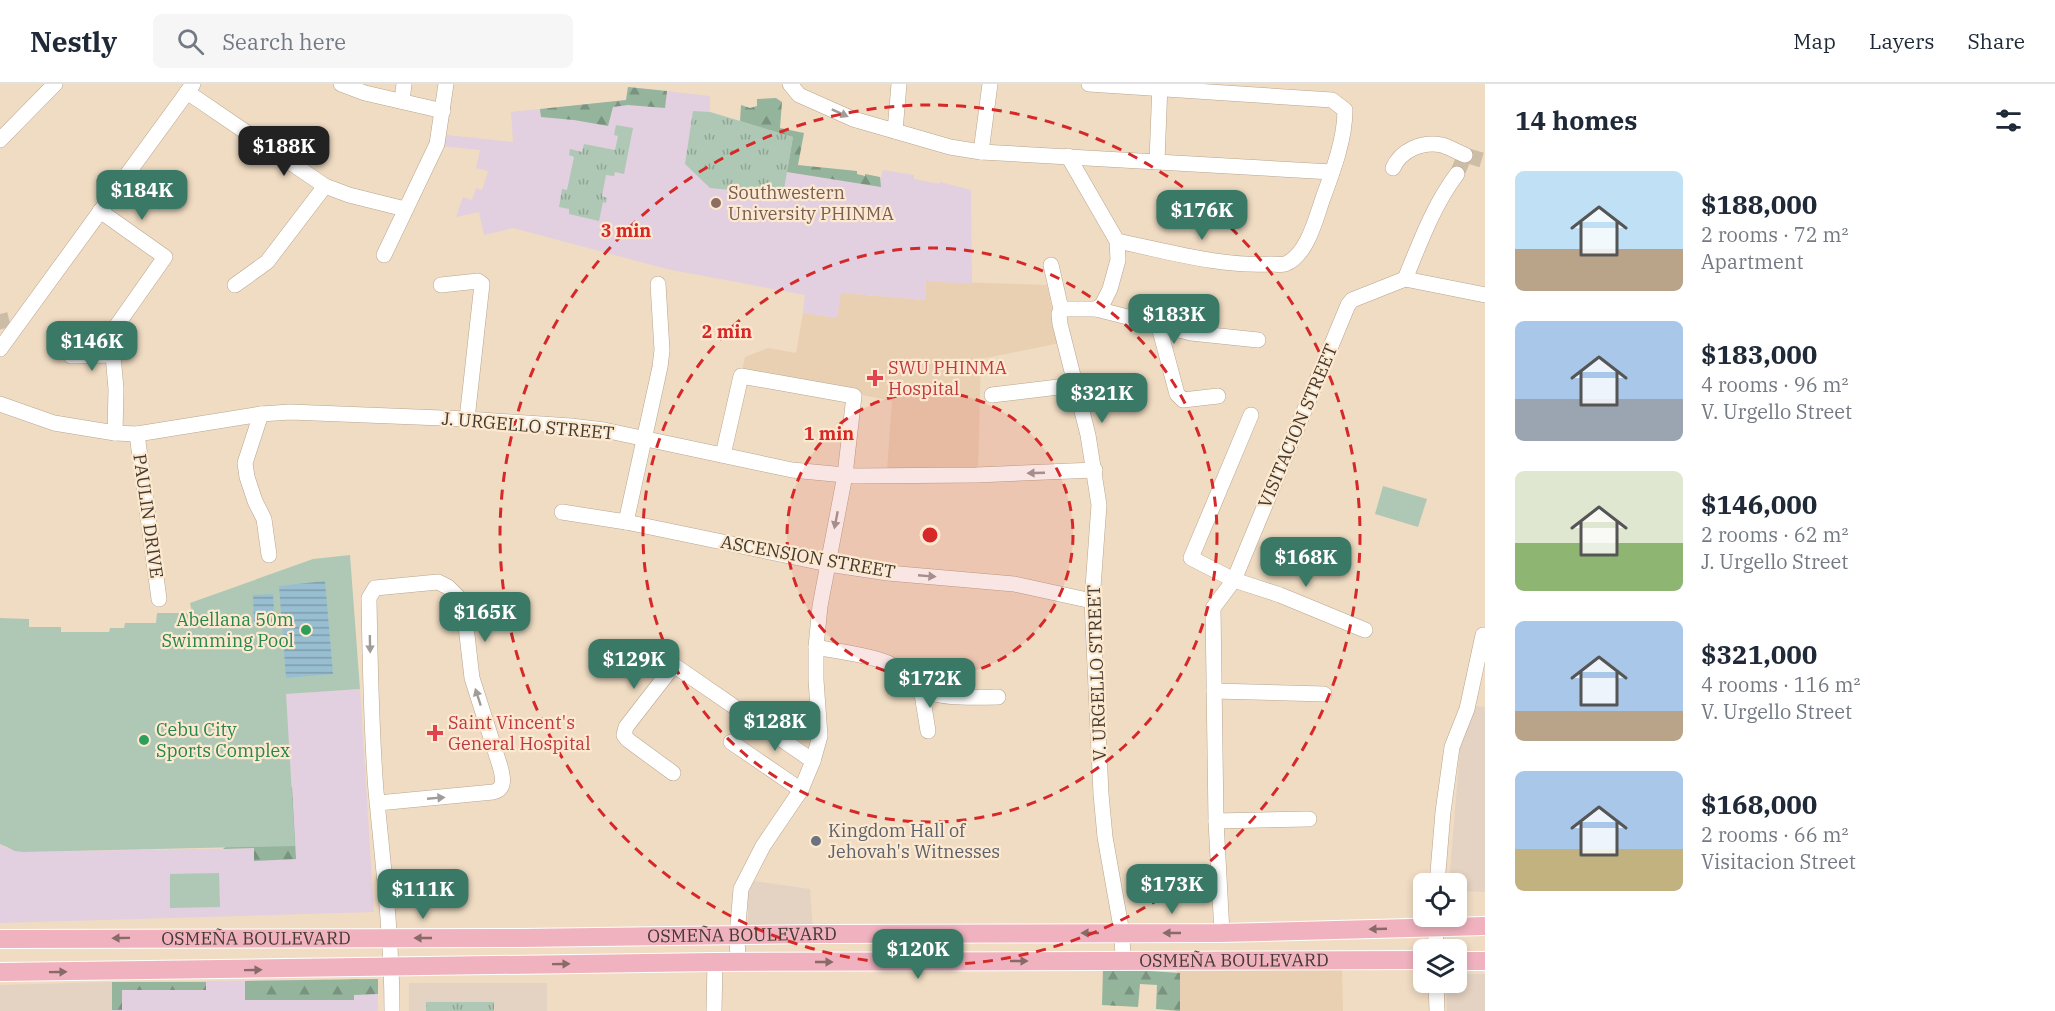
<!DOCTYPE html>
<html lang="en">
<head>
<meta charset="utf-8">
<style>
	:root { --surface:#fff; --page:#f6f6f7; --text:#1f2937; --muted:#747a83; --line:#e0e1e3; --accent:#3a7965 }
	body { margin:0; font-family:"IBM Plex Serif",serif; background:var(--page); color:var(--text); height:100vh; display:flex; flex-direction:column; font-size:22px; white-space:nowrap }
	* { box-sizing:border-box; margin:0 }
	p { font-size:20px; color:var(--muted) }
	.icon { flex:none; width:33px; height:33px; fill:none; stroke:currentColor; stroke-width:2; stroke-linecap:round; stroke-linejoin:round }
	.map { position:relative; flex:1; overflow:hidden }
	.details { display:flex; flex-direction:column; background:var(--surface); width:570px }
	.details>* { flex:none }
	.buttons { position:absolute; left:1413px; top:789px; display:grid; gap:12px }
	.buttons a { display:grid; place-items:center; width:54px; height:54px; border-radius:9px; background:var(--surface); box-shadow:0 3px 9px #0003; font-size:30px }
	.price { position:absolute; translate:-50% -51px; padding:0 14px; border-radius:12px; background:var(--accent); color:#fff; font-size:20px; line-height:39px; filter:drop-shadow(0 2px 3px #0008) }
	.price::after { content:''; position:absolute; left:50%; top:36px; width:18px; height:14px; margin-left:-9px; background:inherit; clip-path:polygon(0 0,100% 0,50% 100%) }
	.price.active { background:#222; color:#fff }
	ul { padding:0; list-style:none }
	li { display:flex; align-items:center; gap:18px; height:150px; padding:0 30px }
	li span { display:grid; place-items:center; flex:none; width:168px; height:120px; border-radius:9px; color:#555 }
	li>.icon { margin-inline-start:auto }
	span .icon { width:72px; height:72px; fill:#fffc; stroke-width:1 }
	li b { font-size:26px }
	h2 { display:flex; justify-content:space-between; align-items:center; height:72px; padding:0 30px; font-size:26px }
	header { display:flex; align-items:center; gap:36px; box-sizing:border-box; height:84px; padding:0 30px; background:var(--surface); border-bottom:2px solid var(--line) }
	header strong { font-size:28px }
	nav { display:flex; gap:33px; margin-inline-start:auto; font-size:21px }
	.search { width:420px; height:54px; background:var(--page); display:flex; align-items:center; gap:15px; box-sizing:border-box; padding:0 21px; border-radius:9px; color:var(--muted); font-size:22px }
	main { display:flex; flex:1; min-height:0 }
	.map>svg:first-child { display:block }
	.commercial { fill:#e4d2c2 }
	.built { fill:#e9d0b2 }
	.education { fill:#e2cfdf }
	.grass { fill:url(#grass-tufts) }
	.forest { fill:url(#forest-firs) }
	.garden { fill:#afc8b5 }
	.water { fill:url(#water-rules) }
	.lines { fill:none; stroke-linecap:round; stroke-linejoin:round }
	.minor-tunnel { stroke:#cdbca6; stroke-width:15; stroke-dasharray:15 8; stroke-linecap:butt }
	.minor-casing { stroke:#b8a58e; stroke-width:16 }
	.major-casing { stroke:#fff; stroke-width:20 }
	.minor { stroke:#fff; stroke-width:15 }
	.major { stroke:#f0b2be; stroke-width:18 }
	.oneway { fill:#a09c98 }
	.oneway2 { fill:#886a69 }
	.ring { fill:none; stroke:#d62828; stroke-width:3; stroke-dasharray:10 8 }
	.education-dot { fill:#8d6e63; stroke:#fde9d0; stroke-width:2 }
	.health-dot { fill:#e0444e; stroke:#fde9d0; stroke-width:2 }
	.leisure-dot { fill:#2e9e5b; stroke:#fde9d0; stroke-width:2 }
	.worship-dot { fill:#6b7280; stroke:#fde9d0; stroke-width:2 }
	.labels { text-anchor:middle; stroke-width:4.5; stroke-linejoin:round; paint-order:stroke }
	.education-label { font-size:18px; fill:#785e54; stroke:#fde9d0; text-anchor:start }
	.health-label { font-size:18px; fill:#be3a42; stroke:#fde9d0; text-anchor:start }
	.street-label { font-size:18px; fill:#423a30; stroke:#fde9d0 }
	.leisure-label { font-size:18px; fill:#27864d; stroke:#fde9d0; text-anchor:end }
	.worship-label { font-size:18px; fill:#5b616d; stroke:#fde9d0; text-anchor:start }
	.centre { fill:#d62828; stroke:#fde9d0; stroke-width:3 }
	.ring-label { font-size:18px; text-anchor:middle; font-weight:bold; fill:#d62828; stroke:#fde9d0; stroke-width:4.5; stroke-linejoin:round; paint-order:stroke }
</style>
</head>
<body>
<header>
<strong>Nestly</strong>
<div class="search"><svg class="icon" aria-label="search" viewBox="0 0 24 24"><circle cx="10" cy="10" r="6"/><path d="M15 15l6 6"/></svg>Search here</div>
<nav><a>Map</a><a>Layers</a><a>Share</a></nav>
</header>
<main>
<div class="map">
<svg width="1485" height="927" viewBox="0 0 1485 927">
	<defs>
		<pattern id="grass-tufts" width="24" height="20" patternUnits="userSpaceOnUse" patternTransform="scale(1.5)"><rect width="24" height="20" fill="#afc8b5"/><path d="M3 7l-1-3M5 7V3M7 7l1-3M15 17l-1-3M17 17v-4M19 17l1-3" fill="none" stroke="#90a394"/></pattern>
		<pattern id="forest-firs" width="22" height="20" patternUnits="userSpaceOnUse" patternTransform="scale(1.5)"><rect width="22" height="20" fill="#94b49c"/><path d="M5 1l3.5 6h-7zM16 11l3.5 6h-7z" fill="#7a9380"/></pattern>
		<pattern id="water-rules" width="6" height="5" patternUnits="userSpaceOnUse" patternTransform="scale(1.5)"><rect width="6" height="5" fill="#98bfd1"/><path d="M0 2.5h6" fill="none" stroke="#7e9caa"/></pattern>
	</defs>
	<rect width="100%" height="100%" fill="#f0dcc3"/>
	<g class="commercial">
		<path d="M 1473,622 L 1485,623 L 1485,808 L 1457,807 L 1456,800 L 1449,800 L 1460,665 Z"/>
		<path d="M 754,797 L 810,805 L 813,846 L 748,847 L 748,810 Z"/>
		<path d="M 1457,890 L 1485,890 L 1485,927 L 1447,927 L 1446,899 L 1456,898 Z"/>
		<path d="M 112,898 L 112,927 L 0,927 L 0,901 Z"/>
		<rect x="409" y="899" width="138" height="28"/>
	</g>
	<g class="built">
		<path d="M 926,197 L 1047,201 L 1060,259 L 981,275 L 978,386 L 887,386 L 892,317 L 800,299 L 741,290 L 745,273 L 768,264 L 796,269 L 803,229 L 837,234 L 841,209 L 925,216 Z"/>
		<path d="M 1342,883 L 1343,927 L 1176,927 L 1177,885 Z"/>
	</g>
	<g class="education">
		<path d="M 628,3 L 710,12 L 710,28 L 802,55 L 796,83 L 881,94 L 883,86 L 914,91 L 914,95 L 939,100 L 940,98 L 971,106 L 972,200 L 926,197 L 925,216 L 841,209 L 837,234 L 803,229 L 805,211 L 667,185 L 513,144 L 484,151 L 479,128 L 456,133 L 463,113 L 472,116 L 476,104 L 482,106 L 488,87 L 476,84 L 480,66 L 442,62 L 447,51 L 513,58 L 511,28 L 626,16 Z"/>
		<path d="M 360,605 L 374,828 L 0,839 L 0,760 L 6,764 L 23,768 L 254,764 L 286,610 Z"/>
		<path d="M 378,895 L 378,927 L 112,927 L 112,898 Z"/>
	</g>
	<g class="grass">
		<path d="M 693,27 L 710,28 L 793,53 L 783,111 L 710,104 L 685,80 Z"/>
		<path d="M 616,41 L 633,44 L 624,90 L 615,88 L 614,92 L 606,91 L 602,112 L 607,114 L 606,119 L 603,118 L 599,137 L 569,130 L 569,125 L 559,123 L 562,105 L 567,106 L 574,73 L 569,71 L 570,65 L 582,68 L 584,60 L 615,66 L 618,52 L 614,51 Z"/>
		<rect x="426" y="918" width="68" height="9"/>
	</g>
	<g class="forest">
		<path d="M 628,3 L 667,7 L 665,24 L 628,21 L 613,23 L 608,42 L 574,36 L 541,33 L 540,25 L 626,16 Z"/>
		<path d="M 776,14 L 782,18 L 780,44 L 804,49 L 798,81 L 857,87 L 857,90 L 865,92 L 865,90 L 880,93 L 881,103 L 787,88 L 793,53 L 740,37 L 741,21 L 750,24 L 757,22 L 757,15 Z"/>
		<path d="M 292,703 L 296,775 L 254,777 L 254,764 L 223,765 Z"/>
		<path d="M 1103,884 L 1180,889 L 1180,927 L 1156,925 L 1157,901 L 1140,900 L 1138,923 L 1102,921 Z"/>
		<path d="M 378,895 L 378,910 L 354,911 L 354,916 L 245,916 L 245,897 Z"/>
		<path d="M 112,898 L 206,898 L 206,906 L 122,906 L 122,926 L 112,926 Z"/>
	</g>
	<g class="garden">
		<path d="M 1383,402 L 1427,415 L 1418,443 L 1375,430 Z"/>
		<path d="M 350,471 L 360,605 L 286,610 L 295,762 L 23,768 L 15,767 L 0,760 L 0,534 L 29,535 L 29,543 L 61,543 L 61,548 L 109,548 L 110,544 L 124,544 L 125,539 L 156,539 L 157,529 L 192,529 L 190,519 L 313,475 Z"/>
		<path d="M 219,789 L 220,823 L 170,824 L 170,790 Z"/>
	</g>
	<g class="water">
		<path d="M 325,497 L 333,590 L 286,594 L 279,502 Z"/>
		<path d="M 273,510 L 275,541 L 254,541 L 253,511 Z"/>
	</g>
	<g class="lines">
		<g class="minor-tunnel">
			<path d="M 1457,90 L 1465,71 L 1485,77"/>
			<path d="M 0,230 L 6,255"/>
		</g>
		<g class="minor-casing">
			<g id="minor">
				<path d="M 341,0 L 365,9 L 443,27"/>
				<path d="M 790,0 L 799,11 L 853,35 L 950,63 L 981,68 L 1332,88"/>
				<path d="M 1089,0 L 1332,16 L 1345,26 C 1345,55 1333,87 1323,114 C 1316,134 1307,172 1285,180 C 1281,181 1275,180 1271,180 C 1220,183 1167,167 1117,157"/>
				<path d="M 187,8 L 325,102 L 349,111 L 405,125"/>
				<path d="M 402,17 L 404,0"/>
				<path d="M 895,47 L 899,0"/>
				<path d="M 0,56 L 55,0"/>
				<path d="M 981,68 L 990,0"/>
				<path d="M 1068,72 L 1117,157 L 1118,176 L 1110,205 L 1102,221 L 1096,225"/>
				<path d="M 1157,77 L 1160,0"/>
				<path d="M 1393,84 C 1401,66 1422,57 1442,61 C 1449,63 1457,68 1465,71"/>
				<path d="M 100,127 L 165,173 L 115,244"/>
				<path d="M 384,171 L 437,60 L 446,0"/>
				<path d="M 1051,181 L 1061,225 L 1059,230 L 1060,240 L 1088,351 L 1099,421 L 1092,517 L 1101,710 L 1105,753 L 1122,849 L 1123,877"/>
				<path d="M 1405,195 C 1420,159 1433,122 1457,90"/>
				<path d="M 235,201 L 267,178 L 325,102"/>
				<path d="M 441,201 L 478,197 L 482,200 L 467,335"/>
				<path d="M 1061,225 L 1096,225 L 1191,249 L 1258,256"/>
				<path d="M 1158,239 L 1177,310 L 1183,316 L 1218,312"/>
				<path d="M 0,265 L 193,0"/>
				<path d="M 71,272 L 113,271 L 116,305 L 115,349"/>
				<path d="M 992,311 L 1075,301"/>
				<path d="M 0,320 L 54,339 L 115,349 L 137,350 L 261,330 L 290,328 L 467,335 L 571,342 L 604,346 L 792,386 L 855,392 L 976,391 L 1095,386"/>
				<path d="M 261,330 L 245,379 L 247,393 L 255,417 L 264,435 L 269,471"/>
				<path d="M 1251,331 L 1191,474 L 1234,496 L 1280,511 L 1365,546"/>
				<path d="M 137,350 L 159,515"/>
				<path d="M 723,371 L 741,292 L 854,312 L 845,391 L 820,522 L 816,563 L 816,596 L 820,652 L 813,677 L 801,706 L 763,762 L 741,805 L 737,852 L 738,878"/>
				<path d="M 562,428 L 626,438 L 828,480 L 888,489 L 1014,500 L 1092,517"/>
				<path d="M 626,438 L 660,283 L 662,266 L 658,200"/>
				<path d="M 816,563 C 839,568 866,570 888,579 C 906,587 907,594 921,604 C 936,616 978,613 998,613"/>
				<path d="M 921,604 L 928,647"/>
				<path d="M 1214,607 L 1324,610"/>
				<path d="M 731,658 L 801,706"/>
				<path d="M 673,689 L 628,656 L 624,651 L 626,643 L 671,585 L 675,582 L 813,677"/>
				<path d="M 378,719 L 493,708 C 506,705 503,693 500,682 L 472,594 L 464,525 L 462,517 L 448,503 L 438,498 L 375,504 L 369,514 C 370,578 371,643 376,707 C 383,780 392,854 392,927"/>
				<path d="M 1216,737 L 1309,735"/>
				<path d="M 1437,800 L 1443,728 L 1452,663 L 1467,625 L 1483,551"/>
				<path d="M 1222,849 L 1216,737 L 1213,524 L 1234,496 L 1348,221 L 1352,216 L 1405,195 L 1485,211"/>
				<path d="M 1435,866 L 1437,832"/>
				<path d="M 1436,898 L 1437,927"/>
				<path d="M 714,927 L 715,878"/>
			</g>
		</g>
		<g class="major-casing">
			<g id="major">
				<path id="s1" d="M 0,855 L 522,854 L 821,850 L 1222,849 L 1485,842"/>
				<path d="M 1456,877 L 1485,877"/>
				<path id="s2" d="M 0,888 L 715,878 L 1424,876"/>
			</g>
		</g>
		<use href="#minor" class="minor"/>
		<use href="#major" class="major"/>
	</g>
	<defs><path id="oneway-solid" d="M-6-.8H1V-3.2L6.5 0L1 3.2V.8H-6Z" transform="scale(1.5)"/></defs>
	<g class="oneway">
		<use href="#oneway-solid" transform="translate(840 29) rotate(24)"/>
		<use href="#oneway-solid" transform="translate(1036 389) rotate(178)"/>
		<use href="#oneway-solid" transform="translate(836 436) rotate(101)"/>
		<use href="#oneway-solid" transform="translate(927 492) rotate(5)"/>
		<use href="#oneway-solid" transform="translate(370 560) rotate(89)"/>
		<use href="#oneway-solid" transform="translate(478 613) rotate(-108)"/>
		<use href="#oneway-solid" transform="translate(436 714) rotate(-5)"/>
	</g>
	<g class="oneway2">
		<use href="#oneway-solid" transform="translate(1378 845) rotate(178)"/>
		<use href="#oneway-solid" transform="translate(1090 849) rotate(180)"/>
		<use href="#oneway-solid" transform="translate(1172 849) rotate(-180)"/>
		<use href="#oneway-solid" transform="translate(121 854) rotate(179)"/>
		<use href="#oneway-solid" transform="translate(423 854) rotate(-180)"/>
		<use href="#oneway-solid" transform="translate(1019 877)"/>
		<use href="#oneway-solid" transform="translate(824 878)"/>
		<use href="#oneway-solid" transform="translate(561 880) rotate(-1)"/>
		<use href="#oneway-solid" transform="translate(253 886) rotate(-1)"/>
		<use href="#oneway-solid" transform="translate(58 888) rotate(-1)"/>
	</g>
	<circle cx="930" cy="451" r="143" fill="#d62828" fill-opacity=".12"/>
	<g class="ring">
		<circle cx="930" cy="451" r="143"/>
		<circle cx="930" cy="451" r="287"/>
		<circle cx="930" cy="451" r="430"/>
	</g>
	<circle class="education-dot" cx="716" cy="119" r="6"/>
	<g class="health-dot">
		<path d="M872 285h6v6h6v6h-6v6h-6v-6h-6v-6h6z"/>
		<path d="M432 640h6v6h6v6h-6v6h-6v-6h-6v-6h6z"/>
	</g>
	<g class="leisure-dot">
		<circle cx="306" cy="546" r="6"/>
		<circle cx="144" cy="656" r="6"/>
	</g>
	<circle class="worship-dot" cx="816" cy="757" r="6"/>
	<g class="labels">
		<g class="education-label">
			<text x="728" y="115">Southwestern<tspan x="728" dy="21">University PHINMA</tspan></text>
		</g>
		<g class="health-label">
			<text x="888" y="290">SWU PHINMA<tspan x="888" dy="21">Hospital</tspan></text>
			<text x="448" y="645">Saint Vincent's<tspan x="448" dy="21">General Hospital</tspan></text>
		</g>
		<g class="street-label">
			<text transform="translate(528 342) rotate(5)" y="6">J. URGELLO STREET</text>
			<text transform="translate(1298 342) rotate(-67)" y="6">VISITACION STREET</text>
			<text transform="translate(148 432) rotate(82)" y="6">PAULIN DRIVE</text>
			<text transform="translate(808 473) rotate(10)" y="6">ASCENSION STREET</text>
			<text transform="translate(1097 589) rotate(-92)" y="6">V. URGELLO STREET</text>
			<text dy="6" stroke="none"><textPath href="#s1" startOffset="742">OSMEÑA BOULEVARD</textPath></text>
			<text dy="6" stroke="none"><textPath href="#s1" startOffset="256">OSMEÑA BOULEVARD</textPath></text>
			<text dy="6" stroke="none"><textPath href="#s2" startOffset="1234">OSMEÑA BOULEVARD</textPath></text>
		</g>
		<g class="leisure-label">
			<text x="294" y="542">Abellana 50m<tspan x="294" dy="21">Swimming Pool</tspan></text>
			<text x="156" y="652" text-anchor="start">Cebu City<tspan x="156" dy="21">Sports Complex</tspan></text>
		</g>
		<g class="worship-label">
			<text x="828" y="753">Kingdom Hall of<tspan x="828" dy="21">Jehovah's Witnesses</tspan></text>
		</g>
	</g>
	<circle cx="930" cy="451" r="9" class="centre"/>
	<g class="ring-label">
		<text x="626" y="153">3 min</text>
		<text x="727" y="254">2 min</text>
		<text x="829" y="356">1 min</text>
	</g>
</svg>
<div class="buttons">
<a><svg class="icon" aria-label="locate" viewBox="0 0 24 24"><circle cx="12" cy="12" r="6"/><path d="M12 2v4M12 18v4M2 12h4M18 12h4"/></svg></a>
<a><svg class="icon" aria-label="layers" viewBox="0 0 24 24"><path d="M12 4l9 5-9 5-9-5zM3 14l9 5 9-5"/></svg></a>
</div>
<b class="price active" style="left:284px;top:93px">$188K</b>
<b class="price" style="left:142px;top:137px">$184K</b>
<b class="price" style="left:1202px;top:157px">$176K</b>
<b class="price" style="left:1174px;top:261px">$183K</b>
<b class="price" style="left:92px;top:288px">$146K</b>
<b class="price" style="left:1102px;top:340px">$321K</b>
<b class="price" style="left:1306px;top:504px">$168K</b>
<b class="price" style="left:485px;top:559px">$165K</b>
<b class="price" style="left:634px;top:606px">$129K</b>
<b class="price" style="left:930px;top:625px">$172K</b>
<b class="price" style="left:775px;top:668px">$128K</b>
<b class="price" style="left:1172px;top:831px">$173K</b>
<b class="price" style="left:423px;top:836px">$111K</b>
<b class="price" style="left:918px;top:896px">$120K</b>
</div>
<section class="details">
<h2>14 homes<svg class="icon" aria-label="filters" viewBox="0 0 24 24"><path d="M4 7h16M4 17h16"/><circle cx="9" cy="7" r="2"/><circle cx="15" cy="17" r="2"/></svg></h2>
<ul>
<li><span style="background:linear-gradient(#bfe0f5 65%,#b9a48a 0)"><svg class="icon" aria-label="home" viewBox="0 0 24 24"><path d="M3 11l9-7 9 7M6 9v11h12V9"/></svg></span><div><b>$188,000</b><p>2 rooms · 72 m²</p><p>Apartment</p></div></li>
<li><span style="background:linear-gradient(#a9c7e8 65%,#9aa5b1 0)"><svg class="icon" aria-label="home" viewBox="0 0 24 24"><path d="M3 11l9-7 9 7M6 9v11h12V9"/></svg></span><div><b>$183,000</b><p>4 rooms · 96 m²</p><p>V. Urgello Street</p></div></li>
<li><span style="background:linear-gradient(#dfe7d0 60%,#8fb573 0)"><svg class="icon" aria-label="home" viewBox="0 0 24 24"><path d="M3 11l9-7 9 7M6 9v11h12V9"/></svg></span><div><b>$146,000</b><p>2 rooms · 62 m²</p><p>J. Urgello Street</p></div></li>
<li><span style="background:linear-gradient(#a9c7e8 75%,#b9a48a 0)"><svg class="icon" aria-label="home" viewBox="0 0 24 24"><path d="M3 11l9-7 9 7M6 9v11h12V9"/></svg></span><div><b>$321,000</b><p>4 rooms · 116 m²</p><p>V. Urgello Street</p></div></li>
<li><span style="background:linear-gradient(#a9c7e8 65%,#c2b280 0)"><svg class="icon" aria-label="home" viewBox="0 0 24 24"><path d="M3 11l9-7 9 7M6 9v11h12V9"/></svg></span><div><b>$168,000</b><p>2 rooms · 66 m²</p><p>Visitacion Street</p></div></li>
</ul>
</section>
</main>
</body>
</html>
